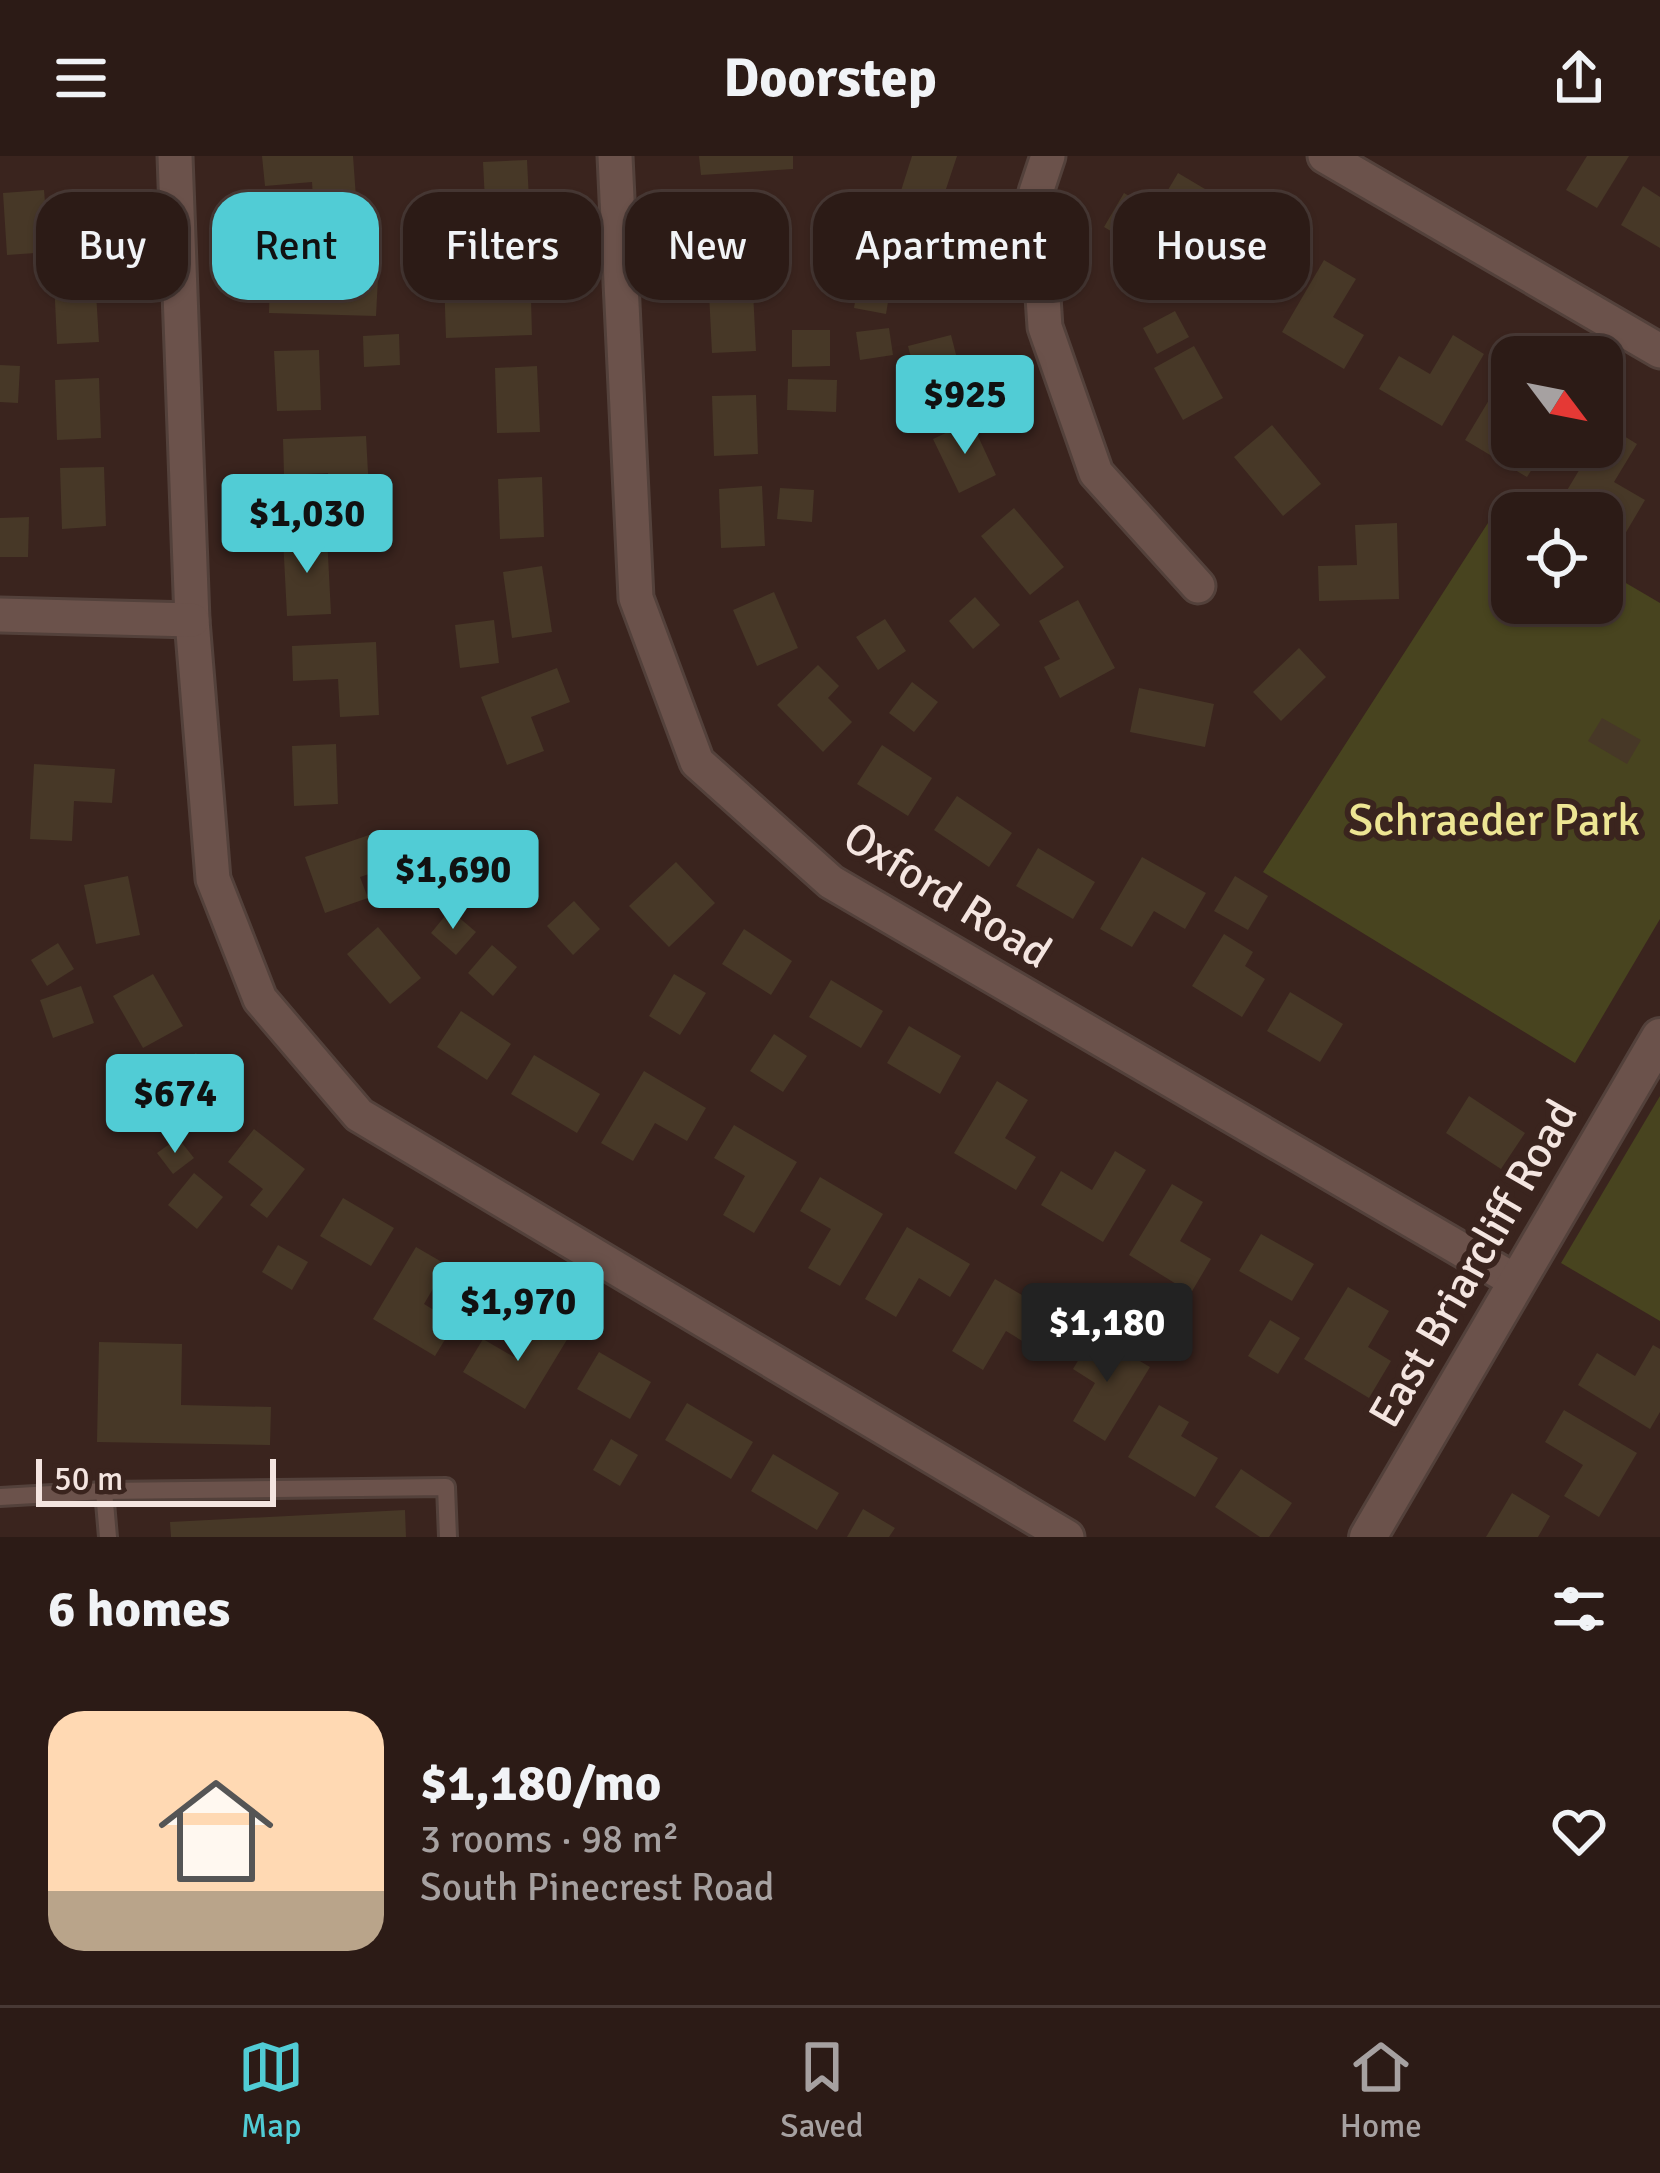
<!DOCTYPE html>
<html lang="en">
<head>
<meta charset="utf-8">
<style>
	:root { --surface:#2c1b16; --page:#382823; --text:#f1f3f6; --muted:#a6a1a1; --line:#483935; --accent:#51ccd5 }
	body { margin:0; font-family:Signika,sans-serif; background:var(--page); color:var(--text); height:100vh; display:flex; flex-direction:column; font-size:45px; white-space:nowrap }
	* { box-sizing:border-box; margin:0 }
	p { font-size:39px; color:var(--muted) }
	.icon { flex:none; width:66px; height:66px; fill:none; stroke:currentColor; stroke-width:2; stroke-linecap:round; stroke-linejoin:round }
	.map { position:relative; height:1381px; overflow:hidden }
	.sheet { display:flex; flex-direction:column; background:var(--surface); flex:1 }
	.sheet>* { flex:none }
	.banner { position:absolute; left:36px; top:36px; width:1590px; height:108px; display:flex; gap:24px }
	.needle { width:78px; rotate:122deg }
	.fabs { position:absolute; left:1491px; top:180px; display:grid; gap:24px }
	.fabs a { display:grid; place-items:center; width:132px; height:132px; border-radius:24px; background:var(--surface); box-shadow:0 3px 9px #0004,0 0 0 3px var(--line); font-size:60px }
	.scale { position:absolute; left:36px; bottom:30px; width:240px; box-sizing:border-box; padding-left:12px; border:6px solid #f4e5e0; border-top:0; font-size:33px; line-height:42px; white-space:nowrap; color:#f4e5e0; -webkit-text-stroke:9px #3a241e; paint-order:stroke }
	.price { position:absolute; translate:-50% -102px; padding:0 27px; border-radius:12px; background:var(--accent); color:#111; font-size:39px; line-height:78px; filter:drop-shadow(0 3px 6px #0008) }
	.price::after { content:''; position:absolute; left:50%; top:72px; width:36px; height:27px; margin-left:-18px; background:inherit; clip-path:polygon(0 0,100% 0,50% 100%) }
	.price.active { background:#222; color:#fff }
	ul { padding:0; list-style:none }
	li { display:flex; align-items:center; gap:36px; height:300px; padding:0 48px }
	li+li { border-top:3px solid var(--line) }
	li span { display:grid; place-items:center; flex:none; width:336px; height:240px; border-radius:36px; color:#555 }
	li>.icon { margin-inline-start:auto }
	span .icon { width:144px; height:144px; fill:#fffc; stroke-width:1 }
	li b { font-size:51px }
	h2 { display:flex; justify-content:space-between; align-items:center; height:144px; padding:0 48px; font-size:51px }
	.chip { padding:0 42px; border-radius:36px; background:var(--surface); box-shadow:0 3px 9px #0004,0 0 0 3px var(--line); font-size:42px; line-height:108px }
	.chip.active { background:var(--accent); color:#111 }
	header { display:flex; justify-content:space-between; align-items:center; height:156px; padding:0 48px; background:var(--surface); font-size:54px; font-weight:700 }
	.menu { display:flex; justify-content:space-around; align-items:center; height:168px; border-top:3px solid var(--line); background:var(--surface); font-size:33px; color:var(--muted) }
	.menu a { display:grid; justify-items:center; gap:6px }
	.menu .active { color:var(--accent) }
	.map>svg:first-child { display:block }
	.green { fill:#48441f }
	.building { fill:#473827 }
	.lines { fill:none; stroke-linecap:round; stroke-linejoin:round }
	.service-casing { stroke:#53413b; stroke-width:22 }
	.minor-casing { stroke:#53413b; stroke-width:39 }
	.tertiary-casing { stroke:#53413b; stroke-width:42 }
	.service { stroke:#6b524b; stroke-width:16 }
	.minor { stroke:#6b524b; stroke-width:33 }
	.tertiary { stroke:#6b524b; stroke-width:36 }
	.labels { text-anchor:middle; stroke-width:12; stroke-linejoin:round; paint-order:stroke }
	.park-label { font-size:45px; fill:#ede593; stroke:#3a241e }
	.street-label { font-size:45px; fill:#f4e5e0; stroke:#3a241e }
</style>
</head>
<body>
<header><svg class="icon" aria-label="menu" viewBox="0 0 24 24"><path d="M4 6h16M4 12h16M4 18h16"/></svg>Doorstep<svg class="icon" aria-label="share" viewBox="0 0 24 24"><path d="M12 15V3M7 8l5-5 5 5M5 13v7h14v-7"/></svg></header>
<div class="map">
<svg width="1660" height="1381" viewBox="0 0 1660 1381">
	<rect width="100%" height="100%" fill="#3a241e"/>
	<g class="green">
		<path d="M 1497,353 L 1512,362 L 1512,447 L 1602,447 L 1602,413 L 1660,447 L 1660,763 L 1575,907 L 1263,716 Z"/>
		<path d="M 1660,940 L 1660,1165 L 1561,1107 Z"/>
	</g>
	<g class="building">
		<path d="M 262,0 L 353,0 L 357,56 L 314,59 L 312,26 L 265,30 Z"/>
		<path d="M 699,0 L 793,0 L 793,13 L 701,19 Z"/>
		<path d="M 912,0 L 957,0 L 939,54 L 899,41 Z"/>
		<path d="M 1587,0 L 1629,0 L 1597,52 L 1566,34 Z"/>
		<path d="M 527,4 L 530,64 L 486,66 L 483,6 Z"/>
		<path d="M 1178,17 L 1210,36 L 1166,108 L 1104,71 L 1124,37 L 1155,56 Z"/>
		<path d="M 1643,30 L 1660,41 L 1660,92 L 1621,69 Z"/>
		<path d="M 44,34 L 46,59 L 90,56 L 92,93 L 7,99 L 3,37 Z"/>
		<path d="M 749,48 L 752,108 L 708,109 L 705,50 Z"/>
		<path d="M 1242,50 L 1295,81 L 1273,119 L 1220,89 Z"/>
		<path d="M 906,70 L 948,75 L 941,133 L 899,128 Z"/>
		<path d="M 247,83 L 308,83 L 309,112 L 243,113 L 243,99 L 247,99 Z"/>
		<path d="M 321,85 L 359,86 L 358,121 L 378,122 L 376,160 L 269,157 L 270,122 L 320,123 Z"/>
		<path d="M 1193,100 L 1219,116 L 1201,145 L 1174,129 Z"/>
		<path d="M 1324,104 L 1356,123 L 1333,161 L 1364,179 L 1344,213 L 1282,176 Z"/>
		<path d="M 860,116 L 892,122 L 886,158 L 854,152 Z"/>
		<path d="M 95,120 L 99,186 L 57,188 L 54,123 Z"/>
		<path d="M 488,120 L 489,145 L 531,143 L 532,179 L 446,182 L 444,122 Z"/>
		<path d="M 753,135 L 756,195 L 712,197 L 709,137 Z"/>
		<path d="M 1175,155 L 1189,181 L 1157,198 L 1143,172 Z"/>
		<path d="M 889,172 L 893,199 L 860,204 L 856,176 Z"/>
		<path d="M 792,174 L 830,174 L 830,210 L 792,211 Z"/>
		<path d="M 399,178 L 400,209 L 364,211 L 363,180 Z"/>
		<path d="M 951,179 L 966,238 L 923,248 L 908,190 Z"/>
		<path d="M 1453,179 L 1484,198 L 1442,270 L 1379,233 L 1399,200 L 1430,218 Z"/>
		<path d="M 1194,190 L 1223,242 L 1183,264 L 1154,212 Z"/>
		<path d="M 319,194 L 321,254 L 277,255 L 274,195 Z"/>
		<path d="M 0,209 L 20,210 L 18,247 L 0,246 Z"/>
		<path d="M 537,210 L 540,276 L 497,277 L 495,212 Z"/>
		<path d="M 1508,212 L 1512,214 L 1512,291 L 1546,291 L 1527,321 L 1465,284 Z"/>
		<path d="M 99,222 L 101,282 L 57,284 L 55,224 Z"/>
		<path d="M 788,223 L 837,224 L 836,256 L 787,254 Z"/>
		<path d="M 756,239 L 758,298 L 714,300 L 712,240 Z"/>
		<path d="M 971,265 L 996,319 L 959,337 L 933,283 Z"/>
		<path d="M 1272,269 L 1321,328 L 1283,360 L 1234,301 Z"/>
		<path d="M 1606,269 L 1637,288 L 1614,326 L 1645,344 L 1625,378 L 1602,364 L 1602,357 L 1590,357 L 1563,341 L 1593,291 L 1602,291 L 1602,275 Z"/>
		<path d="M 366,280 L 370,353 L 330,355 L 328,317 L 284,319 L 283,283 Z"/>
		<path d="M 104,311 L 106,370 L 62,373 L 60,312 Z"/>
		<path d="M 542,321 L 544,381 L 500,383 L 498,323 Z"/>
		<path d="M 762,330 L 765,390 L 721,392 L 719,333 Z"/>
		<path d="M 780,332 L 814,334 L 812,366 L 777,363 Z"/>
		<path d="M 1014,352 L 1064,411 L 1030,439 L 981,380 Z"/>
		<path d="M 29,361 L 28,401 L 0,401 L 0,362 Z"/>
		<path d="M 1397,367 L 1399,443 L 1319,445 L 1318,410 L 1357,409 L 1355,369 Z"/>
		<path d="M 327,380 L 331,458 L 287,460 L 283,382 Z"/>
		<path d="M 542,410 L 552,476 L 512,482 L 503,416 Z"/>
		<path d="M 774,436 L 798,492 L 757,510 L 733,454 Z"/>
		<path d="M 975,441 L 1000,469 L 973,493 L 949,465 Z"/>
		<path d="M 1078,444 L 1115,512 L 1060,542 L 1044,511 L 1060,503 L 1039,465 Z"/>
		<path d="M 885,463 L 906,495 L 878,514 L 856,481 Z"/>
		<path d="M 494,464 L 499,507 L 460,512 L 455,469 Z"/>
		<path d="M 376,486 L 379,559 L 340,561 L 338,523 L 293,525 L 292,490 Z"/>
		<path d="M 1299,492 L 1326,521 L 1281,565 L 1253,536 Z"/>
		<path d="M 818,509 L 839,530 L 828,542 L 852,566 L 823,596 L 777,549 Z"/>
		<path d="M 557,512 L 570,546 L 531,561 L 544,595 L 507,609 L 481,541 Z"/>
		<path d="M 912,526 L 938,546 L 914,576 L 889,557 Z"/>
		<path d="M 1139,532 L 1214,548 L 1205,591 L 1130,576 Z"/>
		<path d="M 1602,562 L 1641,584 L 1627,608 L 1588,585 Z"/>
		<path d="M 336,588 L 338,648 L 294,650 L 292,590 Z"/>
		<path d="M 882,589 L 932,622 L 908,660 L 857,628 Z"/>
		<path d="M 34,608 L 115,613 L 112,647 L 74,645 L 72,685 L 30,683 Z"/>
		<path d="M 957,640 L 1012,677 L 989,711 L 934,674 Z"/>
		<path d="M 369,679 L 381,714 L 360,721 L 368,742 L 325,757 L 305,701 Z"/>
		<path d="M 1038,692 L 1095,726 L 1073,763 L 1016,730 Z"/>
		<path d="M 1142,701 L 1206,737 L 1185,773 L 1154,755 L 1132,791 L 1100,773 Z"/>
		<path d="M 676,706 L 715,747 L 669,791 L 629,750 Z"/>
		<path d="M 128,720 L 140,779 L 96,788 L 84,729 Z"/>
		<path d="M 1235,720 L 1268,740 L 1248,774 L 1214,755 Z"/>
		<path d="M 574,745 L 600,773 L 573,799 L 547,770 Z"/>
		<path d="M 450,754 L 476,776 L 456,799 L 431,777 Z"/>
		<path d="M 378,771 L 421,822 L 390,848 L 347,798 Z"/>
		<path d="M 744,773 L 792,805 L 771,839 L 722,808 Z"/>
		<path d="M 1224,778 L 1253,796 L 1245,810 L 1265,823 L 1242,861 L 1192,830 Z"/>
		<path d="M 58,787 L 74,813 L 47,830 L 31,804 Z"/>
		<path d="M 492,789 L 517,811 L 493,840 L 468,817 Z"/>
		<path d="M 153,818 L 183,870 L 143,892 L 113,840 Z"/>
		<path d="M 674,818 L 706,837 L 680,879 L 649,860 Z"/>
		<path d="M 831,824 L 883,855 L 861,892 L 809,861 Z"/>
		<path d="M 81,830 L 94,867 L 53,882 L 40,844 Z"/>
		<path d="M 1290,836 L 1343,868 L 1320,906 L 1267,875 Z"/>
		<path d="M 461,855 L 511,888 L 487,924 L 437,891 Z"/>
		<path d="M 909,870 L 961,900 L 940,938 L 887,907 Z"/>
		<path d="M 774,878 L 807,900 L 783,936 L 750,915 Z"/>
		<path d="M 196,897 L 231,945 L 195,971 L 160,924 Z"/>
		<path d="M 534,899 L 600,938 L 577,977 L 511,938 Z"/>
		<path d="M 644,915 L 706,952 L 687,985 L 655,967 L 633,1005 L 601,987 Z"/>
		<path d="M 997,925 L 1028,944 L 1005,982 L 1036,1001 L 1016,1034 L 954,997 Z"/>
		<path d="M 1469,940 L 1525,977 L 1501,1013 L 1446,977 Z"/>
		<path d="M 734,969 L 797,1006 L 754,1077 L 723,1059 L 745,1020 L 714,1002 Z"/>
		<path d="M 254,973 L 305,1013 L 267,1062 L 250,1049 L 263,1033 L 228,1006 Z"/>
		<path d="M 178,982 L 194,1002 L 173,1018 L 157,997 Z"/>
		<path d="M 1115,995 L 1146,1014 L 1103,1086 L 1041,1049 L 1061,1015 L 1092,1034 Z"/>
		<path d="M 194,1017 L 223,1041 L 197,1073 L 168,1049 Z"/>
		<path d="M 820,1021 L 883,1058 L 840,1130 L 808,1112 L 831,1073 L 800,1055 Z"/>
		<path d="M 1172,1028 L 1203,1046 L 1180,1085 L 1211,1103 L 1191,1137 L 1129,1099 Z"/>
		<path d="M 343,1042 L 394,1072 L 371,1110 L 320,1080 Z"/>
		<path d="M 907,1071 L 970,1108 L 950,1141 L 919,1122 L 896,1161 L 865,1143 Z"/>
		<path d="M 1261,1078 L 1314,1108 L 1292,1145 L 1239,1115 Z"/>
		<path d="M 278,1089 L 308,1106 L 292,1134 L 262,1116 Z"/>
		<path d="M 416,1091 L 447,1109 L 424,1148 L 455,1167 L 435,1200 L 373,1163 Z"/>
		<path d="M 995,1123 L 1057,1160 L 1037,1194 L 1006,1175 L 983,1214 L 952,1195 Z"/>
		<path d="M 1348,1131 L 1389,1155 L 1368,1191 L 1391,1205 L 1369,1242 L 1304,1203 Z"/>
		<path d="M 537,1163 L 568,1182 L 525,1253 L 463,1216 L 483,1183 L 514,1201 Z"/>
		<path d="M 1270,1164 L 1300,1182 L 1278,1218 L 1248,1200 Z"/>
		<path d="M 1094,1178 L 1150,1211 L 1105,1285 L 1073,1265 L 1095,1227 L 1073,1213 Z"/>
		<path d="M 99,1186 L 182,1188 L 181,1249 L 271,1251 L 270,1289 L 97,1286 Z"/>
		<path d="M 1653,1189 L 1660,1193 L 1660,1256 L 1650,1273 L 1578,1229 L 1597,1197 L 1635,1220 Z"/>
		<path d="M 599,1196 L 651,1226 L 630,1263 L 577,1233 Z"/>
		<path d="M 687,1247 L 753,1286 L 731,1323 L 665,1284 Z"/>
		<path d="M 1159,1249 L 1189,1266 L 1181,1280 L 1218,1302 L 1195,1341 L 1128,1301 Z"/>
		<path d="M 1564,1254 L 1637,1297 L 1599,1361 L 1564,1340 L 1583,1309 L 1545,1286 Z"/>
		<path d="M 611,1283 L 638,1299 L 620,1330 L 593,1314 Z"/>
		<path d="M 773,1298 L 839,1337 L 817,1374 L 751,1335 Z"/>
		<path d="M 1241,1313 L 1292,1347 L 1269,1381 L 1260,1381 L 1215,1351 Z"/>
		<path d="M 1512,1337 L 1550,1360 L 1538,1381 L 1486,1381 Z"/>
		<path d="M 863,1353 L 895,1372 L 889,1381 L 847,1381 Z"/>
		<path d="M 405,1354 L 406,1381 L 171,1381 L 170,1366 Z"/>
	</g>
	<g class="lines">
		<g class="service-casing">
			<g id="service">
				<path d="M 104,1335 L 446,1331 L 448,1381"/>
				<path d="M 0,1341 L 104,1335 L 108,1381"/>
			</g>
		</g>
		<g class="minor-casing">
			<g id="minor">
				<path d="M 175,0 L 192,464 L 213,723 L 260,843 L 359,959 L 1067,1381"/>
				<path d="M 615,0 L 636,442 L 697,606 L 831,726 L 1517,1126"/>
				<path d="M 1048,0 L 1036,36 L 1045,171 L 1096,317 L 1198,430"/>
				<path d="M 1325,0 L 1660,195"/>
				<path d="M 0,459 L 192,464"/>
			</g>
		</g>
		<g class="tertiary-casing">
			<path id="tertiary" d="M 1368,1381 L 1660,881"/>
		</g>
		<use href="#service" class="service"/>
		<use href="#minor" class="minor"/>
		<use href="#tertiary" class="tertiary"/>
	</g>
	<g class="labels">
		<g class="park-label">
			<text x="1494" y="679">Schraeder Park</text>
		</g>
		<g class="street-label">
			<text transform="translate(948 738) rotate(32)" y="16">Oxford Road</text>
			<text transform="translate(1472 1107) rotate(-60)" y="16">East Briarcliff Road</text>
		</g>
	</g>
</svg>
<div class="fabs">
<a><svg class="needle" viewBox="-14 -14 28 28"><path d="M0-13l5 13h-10z" fill="#e53935"/><path d="M0 13l5-13h-10z" fill="#a6a1a1"/></svg></a>
<a><svg class="icon" aria-label="locate" viewBox="0 0 24 24"><circle cx="12" cy="12" r="6"/><path d="M12 2v4M12 18v4M2 12h4M18 12h4"/></svg></a>
</div>
<div class="scale">50 m</div>
<b class="price" style="left:965px;top:301px">$925</b>
<b class="price" style="left:307px;top:420px">$1,030</b>
<b class="price" style="left:453px;top:776px">$1,690</b>
<b class="price" style="left:175px;top:1000px">$674</b>
<b class="price" style="left:518px;top:1208px">$1,970</b>
<b class="price active" style="left:1107px;top:1229px">$1,180</b>
<div class="banner">
<a class="chip">Buy</a>
<a class="chip active">Rent</a>
<a class="chip">Filters</a>
<a class="chip">New</a>
<a class="chip">Apartment</a>
<a class="chip">House</a>
</div>
</div>
<section class="sheet">
<h2>6 homes<svg class="icon" aria-label="filters" viewBox="0 0 24 24"><path d="M4 7h16M4 17h16"/><circle cx="9" cy="7" r="2"/><circle cx="15" cy="17" r="2"/></svg></h2>
<ul>
<li><span style="background:linear-gradient(#ffd9b3 75%,#b9a48a 0)"><svg class="icon" aria-label="home" viewBox="0 0 24 24"><path d="M3 11l9-7 9 7M6 9v11h12V9"/></svg></span><div><b>$1,180/mo</b><p>3 rooms · 98 m²</p><p>South Pinecrest Road</p></div><svg class="icon" aria-label="heart" viewBox="0 0 24 24"><path d="M12 20l-8-8c-3-5 5-10 8-4 3-6 11-1 8 4z"/></svg></li>
</ul>
</section>
<nav class="menu">
<a class="active"><svg class="icon" aria-label="map" viewBox="0 0 24 24"><path d="M3 6l6-2 6 2 6-2v14l-6 2-6-2-6 2zM9 4v14M15 6v14"/></svg>Map</a>
<a><svg class="icon" aria-label="saved" viewBox="0 0 24 24"><path d="M7 4h10v16l-5-4-5 4z"/></svg>Saved</a>
<a><svg class="icon" aria-label="home" viewBox="0 0 24 24"><path d="M3 11l9-7 9 7M6 9v11h12V9"/></svg>Home</a>
</nav>
</body>
</html>
